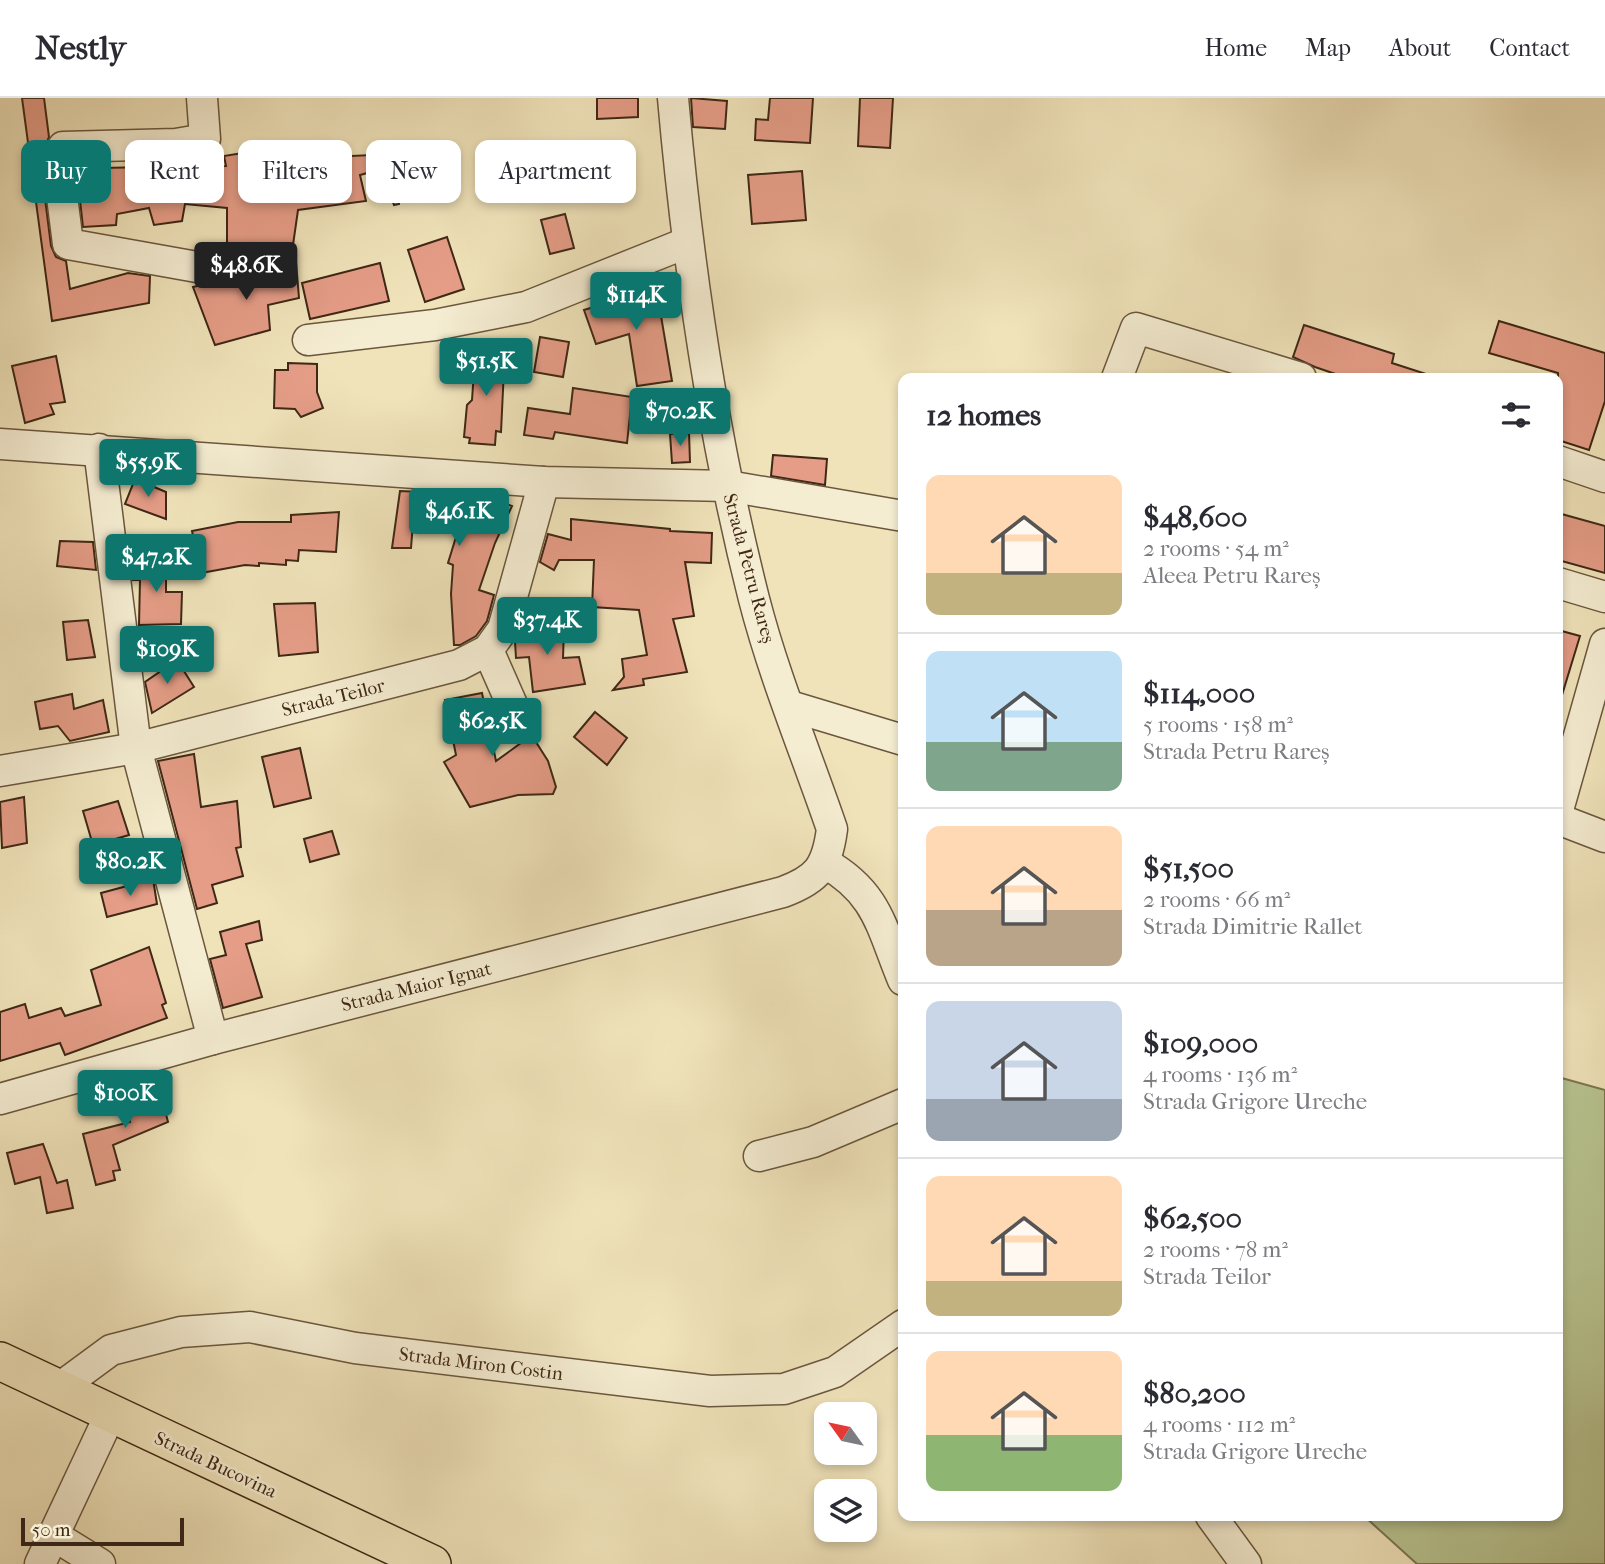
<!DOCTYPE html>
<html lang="en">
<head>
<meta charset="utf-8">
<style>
	:root { --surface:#fff; --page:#f7f7f7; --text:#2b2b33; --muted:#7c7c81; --line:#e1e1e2; --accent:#0f766e }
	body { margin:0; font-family:"IM FELL French Canon",serif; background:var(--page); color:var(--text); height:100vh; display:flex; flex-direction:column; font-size:26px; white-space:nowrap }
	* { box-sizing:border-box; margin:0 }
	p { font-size:23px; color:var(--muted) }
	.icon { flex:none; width:38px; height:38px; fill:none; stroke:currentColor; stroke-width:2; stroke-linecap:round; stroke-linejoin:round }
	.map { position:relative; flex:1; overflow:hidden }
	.side { position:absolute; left:898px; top:275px; width:665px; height:1148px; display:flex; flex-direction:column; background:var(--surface); border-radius:14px; box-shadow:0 4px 10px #0003 }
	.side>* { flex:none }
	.hud { position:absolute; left:21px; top:42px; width:665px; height:63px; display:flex; gap:14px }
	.needle { width:46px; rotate:303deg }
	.tools { position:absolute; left:814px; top:1304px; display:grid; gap:14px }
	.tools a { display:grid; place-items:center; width:63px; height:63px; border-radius:14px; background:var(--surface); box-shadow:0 4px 10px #0003; font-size:35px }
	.scale { position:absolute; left:21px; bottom:18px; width:163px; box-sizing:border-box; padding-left:7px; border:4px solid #3f2815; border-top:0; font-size:19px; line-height:24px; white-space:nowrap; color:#3f2815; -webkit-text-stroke:5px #f5edd2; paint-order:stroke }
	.price { position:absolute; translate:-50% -60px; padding:0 16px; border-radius:7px; background:var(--accent); color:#fff; font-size:23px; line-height:46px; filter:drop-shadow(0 2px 4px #0008) }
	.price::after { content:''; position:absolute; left:50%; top:42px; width:21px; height:16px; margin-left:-10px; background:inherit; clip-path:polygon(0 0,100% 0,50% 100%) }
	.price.on { background:#222; color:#fff }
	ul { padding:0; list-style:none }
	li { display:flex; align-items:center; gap:21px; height:175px; padding:0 28px }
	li+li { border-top:2px solid var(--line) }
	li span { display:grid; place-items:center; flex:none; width:196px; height:140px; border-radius:14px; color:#555 }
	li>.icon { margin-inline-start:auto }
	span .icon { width:84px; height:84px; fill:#fffc; stroke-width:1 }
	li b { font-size:30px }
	h2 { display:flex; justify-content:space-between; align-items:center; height:84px; padding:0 28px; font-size:30px }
	.chip { padding:0 24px; border-radius:14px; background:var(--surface); box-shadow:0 4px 10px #0003; font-size:24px; line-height:63px }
	.chip.on { background:var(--accent); color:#fff }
	header { display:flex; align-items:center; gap:42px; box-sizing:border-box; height:98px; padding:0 35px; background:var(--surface); border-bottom:2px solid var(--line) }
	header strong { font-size:33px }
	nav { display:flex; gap:38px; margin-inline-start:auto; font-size:24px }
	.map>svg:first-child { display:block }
	.green { fill:#b8c490; stroke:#7c7652; stroke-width:2 }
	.building { fill:#e59d87; stroke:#3f2815; stroke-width:2 }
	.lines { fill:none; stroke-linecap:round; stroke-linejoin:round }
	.minor-casing { stroke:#6b573e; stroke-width:33 }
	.major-casing { stroke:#3f2815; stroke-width:40 }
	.minor { stroke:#f5edd2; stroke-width:30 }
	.major { stroke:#f0e3ba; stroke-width:37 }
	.labels { text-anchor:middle; stroke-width:5; stroke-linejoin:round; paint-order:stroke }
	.street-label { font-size:19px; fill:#3f2815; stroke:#f5edd2 }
</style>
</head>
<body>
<header>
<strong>Nestly</strong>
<nav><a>Home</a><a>Map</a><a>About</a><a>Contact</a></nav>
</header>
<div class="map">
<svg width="1605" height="1466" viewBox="0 0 1605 1466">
	<rect width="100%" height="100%" fill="#f0e3ba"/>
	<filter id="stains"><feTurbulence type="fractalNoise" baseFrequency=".00286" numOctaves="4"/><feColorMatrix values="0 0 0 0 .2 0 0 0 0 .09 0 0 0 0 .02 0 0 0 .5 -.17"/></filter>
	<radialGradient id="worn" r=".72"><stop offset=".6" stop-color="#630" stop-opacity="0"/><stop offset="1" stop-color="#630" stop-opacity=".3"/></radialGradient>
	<path class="green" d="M 1558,979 L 1605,992 L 1605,1466 L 1417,1466 L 1364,1418 L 1558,1418 Z"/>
	<g class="building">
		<path d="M 22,0 L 44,0 L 49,39 L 40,61 L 51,148 L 56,159 L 66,163 L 70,191 L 128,175 L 150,178 L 149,205 L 52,223 Z"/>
		<path d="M 597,0 L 638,0 L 638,19 L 597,21 Z"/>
		<path d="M 691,0 L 727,3 L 725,31 L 693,29 Z"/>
		<path d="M 770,0 L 813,0 L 810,45 L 755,42 L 756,21 L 768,22 Z"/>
		<path d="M 860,0 L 893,0 L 890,50 L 858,48 Z"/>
		<path d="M 267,51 L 266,62 L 415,55 L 416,62 L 397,67 L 399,106 L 394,107 L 382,71 L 360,77 L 366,103 L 298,112 L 293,147 L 227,147 L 227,110 L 185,106 L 182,123 L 154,127 L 149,110 L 117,116 L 116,127 L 83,129 L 76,66 L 100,66 L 100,70 L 151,69 L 151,64 L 181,63 L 183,69 L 226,68 L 224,58 Z"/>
		<path d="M 802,73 L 806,122 L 752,126 L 748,77 Z"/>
		<path d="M 565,116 L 574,150 L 550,156 L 541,122 Z"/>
		<path d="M 447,139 L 464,191 L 425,204 L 408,152 Z"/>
		<path d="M 296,164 L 299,200 L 268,207 L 270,232 L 215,247 L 193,189 Z"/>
		<path d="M 380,165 L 389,203 L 310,221 L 302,185 Z"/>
		<path d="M 660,189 L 668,216 L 661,218 L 672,283 L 637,288 L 629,236 L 596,246 L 584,212 Z"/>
		<path d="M 1499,223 L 1605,255 L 1605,303 L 1589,352 L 1558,342 L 1558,275 L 1489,255 Z"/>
		<path d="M 1304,227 L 1394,256 L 1392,265 L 1426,276 L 1426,280 L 1347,280 L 1315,269 L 1293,259 Z"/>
		<path d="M 540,239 L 569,244 L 563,279 L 534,274 Z"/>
		<path d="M 483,249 L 505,250 L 501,334 L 496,333 L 495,347 L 469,345 L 470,340 L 464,339 L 467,307 L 472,302 L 475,259 L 482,260 Z"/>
		<path d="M 56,258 L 65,304 L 50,306 L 54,316 L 25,325 L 12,268 Z"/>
		<path d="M 288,265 L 317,266 L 317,294 L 323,310 L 301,319 L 295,311 L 274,310 L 275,272 L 288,272 Z"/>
		<path d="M 573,290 L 632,299 L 627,345 L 555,334 L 553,341 L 524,337 L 528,310 L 570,316 Z"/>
		<path d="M 689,335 L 690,364 L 672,365 L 670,336 Z"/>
		<path d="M 773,357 L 827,361 L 825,387 L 771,378 Z"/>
		<path d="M 135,381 L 166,394 L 166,421 L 125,406 Z"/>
		<path d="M 400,393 L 482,397 L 512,408 L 495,445 L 479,492 L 494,497 L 487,523 L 476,538 L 460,547 L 454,547 L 451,496 L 453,467 L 448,465 L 460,426 L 413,425 L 411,450 L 392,450 Z"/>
		<path d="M 339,414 L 336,454 L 299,452 L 298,463 L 286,462 L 286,467 L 259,465 L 259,468 L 245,467 L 201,475 L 192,433 L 238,424 L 291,424 L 291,417 Z"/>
		<path d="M 1558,415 L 1605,428 L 1605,475 L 1558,462 Z"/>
		<path d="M 571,421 L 670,431 L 670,433 L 712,435 L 711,465 L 685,464 L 694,518 L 673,521 L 687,574 L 643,581 L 644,587 L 613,592 L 624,579 L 622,561 L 647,557 L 639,512 L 592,509 L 594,462 L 559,462 L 554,472 L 540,464 L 548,436 L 571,442 Z"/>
		<path d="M 60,443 L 93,444 L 96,472 L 57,468 Z"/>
		<path d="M 132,460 L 166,461 L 166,494 L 182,494 L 181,526 L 139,527 L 140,482 L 133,482 Z"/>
		<path d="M 315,505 L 318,554 L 279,558 L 274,506 Z"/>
		<path d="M 88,522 L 95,559 L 67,562 L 63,524 Z"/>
		<path d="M 523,523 L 552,523 L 551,531 L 564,531 L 563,560 L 579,559 L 585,586 L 533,594 L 529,559 L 516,560 L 515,544 Z"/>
		<path d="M 1558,532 L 1580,538 L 1562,597 L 1558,596 Z"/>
		<path d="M 177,562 L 194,589 L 152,615 L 145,584 Z"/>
		<path d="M 482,595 L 496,663 L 521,645 L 534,641 L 548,663 L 556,689 L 553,696 L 518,697 L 470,709 L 444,664 L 456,657 L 445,602 Z"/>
		<path d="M 72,596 L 74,611 L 103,602 L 109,634 L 70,643 L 58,628 L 40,631 L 35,604 Z"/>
		<path d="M 595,614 L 627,640 L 607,667 L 574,639 Z"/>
		<path d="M 300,650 L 311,700 L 274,709 L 262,659 Z"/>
		<path d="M 194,656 L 201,709 L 237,703 L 241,749 L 236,750 L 243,778 L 212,787 L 217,805 L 197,811 L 158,663 Z"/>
		<path d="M 24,699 L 27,745 L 2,750 L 0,704 Z"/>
		<path d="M 118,703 L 129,737 L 112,742 L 113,749 L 95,754 L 83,713 Z"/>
		<path d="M 332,733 L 339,756 L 310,764 L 304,741 Z"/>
		<path d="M 153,781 L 157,806 L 107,819 L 101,795 Z"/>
		<path d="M 259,823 L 262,842 L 246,846 L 262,899 L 223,910 L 210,861 L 226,857 L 220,834 Z"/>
		<path d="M 149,849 L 166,905 L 162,907 L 167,920 L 65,957 L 60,945 L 0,963 L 0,914 L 25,906 L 29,920 L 61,910 L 65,918 L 101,907 L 91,872 Z"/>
		<path d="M 157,982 L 168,1024 L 113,1047 L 120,1072 L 113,1073 L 115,1082 L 96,1087 L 83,1036 L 130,1024 L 122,996 Z"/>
		<path d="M 43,1046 L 57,1085 L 67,1082 L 73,1110 L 47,1115 L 40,1079 L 15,1086 L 7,1055 Z"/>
	</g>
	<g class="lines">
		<g class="minor-casing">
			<g id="minor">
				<path d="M 197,169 L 68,146 L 57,59 L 63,49 L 176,46 L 205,41 L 202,0"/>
				<path d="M 308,242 L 435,227 L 526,209 L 686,145"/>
				<path d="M 1117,280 L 1136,230 L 1301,280"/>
				<path d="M 0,346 L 544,384 L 728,388 L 903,418"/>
				<path d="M 99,351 L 136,650 L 213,941"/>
				<path d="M 1558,363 L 1605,379"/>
				<path d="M 1558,485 L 1605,499"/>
				<path d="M 488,552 L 521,627"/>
				<path d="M 790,608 L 903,642"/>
				<path d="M 0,673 L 136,650 L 459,567 L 488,552 L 503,531 L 544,384"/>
				<path d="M 1558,712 L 1605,546"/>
				<path d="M 1558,721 L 1605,739"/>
				<path d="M 825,765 C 878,795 881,829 903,882"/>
				<path d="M 0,1001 L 213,941 L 783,794 C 818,781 827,769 832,731 C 806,655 774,579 754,501 C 712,336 688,169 673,0"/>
				<path d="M 759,1058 L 813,1044 L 903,1006"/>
				<path d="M 58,1291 L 111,1252 L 181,1234 L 250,1229 L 355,1250 L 710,1293 L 784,1291 L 835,1274 L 903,1227"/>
				<path d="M 1211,1418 L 1246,1466"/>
				<path d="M 53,1437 L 100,1466"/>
				<path d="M 40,1466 L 110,1317"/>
			</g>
		</g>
		<g class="major-casing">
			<path id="major" d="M 0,1263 L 432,1466"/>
		</g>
		<use href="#minor" class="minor"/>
		<use href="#major" class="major"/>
	</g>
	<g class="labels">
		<g class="street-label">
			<text transform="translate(750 470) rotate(75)" y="7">Strada Petru Rareș</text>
			<text transform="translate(333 599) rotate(-14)" y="7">Strada Teilor</text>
			<text transform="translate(416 888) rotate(-14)" y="7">Strada Maior Ignat</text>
			<text transform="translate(481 1265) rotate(7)" y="7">Strada Miron Costin</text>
			<text transform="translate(216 1366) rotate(25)" y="7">Strada Bucovina</text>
		</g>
	</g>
	<rect width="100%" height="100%" filter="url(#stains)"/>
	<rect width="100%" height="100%" fill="url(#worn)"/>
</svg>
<div class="tools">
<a><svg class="needle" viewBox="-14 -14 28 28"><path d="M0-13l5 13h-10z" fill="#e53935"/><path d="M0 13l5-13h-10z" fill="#7c7c81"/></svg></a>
<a><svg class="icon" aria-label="layers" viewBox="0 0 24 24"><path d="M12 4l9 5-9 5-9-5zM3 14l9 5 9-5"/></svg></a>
</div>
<div class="scale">50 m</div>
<b class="price on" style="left:246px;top:204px">$48.6K</b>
<b class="price" style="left:636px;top:234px">$114K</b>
<b class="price" style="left:486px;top:300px">$51.5K</b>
<b class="price" style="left:680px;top:350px">$70.2K</b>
<b class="price" style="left:148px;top:401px">$55.9K</b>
<b class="price" style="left:459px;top:450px">$46.1K</b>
<b class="price" style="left:156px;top:496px">$47.2K</b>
<b class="price" style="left:547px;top:559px">$37.4K</b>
<b class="price" style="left:167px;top:588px">$109K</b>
<b class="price" style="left:492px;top:660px">$62.5K</b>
<b class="price" style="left:130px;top:800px">$80.2K</b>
<b class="price" style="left:125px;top:1032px">$100K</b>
<div class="hud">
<a class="chip on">Buy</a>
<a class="chip">Rent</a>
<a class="chip">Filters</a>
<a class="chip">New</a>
<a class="chip">Apartment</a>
</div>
<section class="side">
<h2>12 homes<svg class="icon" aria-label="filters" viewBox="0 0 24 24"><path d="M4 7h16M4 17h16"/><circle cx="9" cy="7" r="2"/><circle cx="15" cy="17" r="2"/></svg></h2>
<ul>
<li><span style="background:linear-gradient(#ffd9b3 70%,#c2b280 0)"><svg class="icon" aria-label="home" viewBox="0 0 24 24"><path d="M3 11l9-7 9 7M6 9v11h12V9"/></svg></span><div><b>$48,600</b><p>2 rooms · 54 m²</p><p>Aleea Petru Rareș</p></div></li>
<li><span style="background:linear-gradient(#bfe0f5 65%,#7fa58c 0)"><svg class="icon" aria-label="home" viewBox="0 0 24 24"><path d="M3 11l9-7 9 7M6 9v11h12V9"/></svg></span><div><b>$114,000</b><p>5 rooms · 158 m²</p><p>Strada Petru Rareș</p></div></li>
<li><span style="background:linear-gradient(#ffd9b3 60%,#b9a48a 0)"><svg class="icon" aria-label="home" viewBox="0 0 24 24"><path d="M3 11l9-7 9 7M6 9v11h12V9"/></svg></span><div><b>$51,500</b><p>2 rooms · 66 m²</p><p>Strada Dimitrie Rallet</p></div></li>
<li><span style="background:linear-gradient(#c9d6e8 70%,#9aa5b1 0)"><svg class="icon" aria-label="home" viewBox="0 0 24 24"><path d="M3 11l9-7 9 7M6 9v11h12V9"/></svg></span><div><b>$109,000</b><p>4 rooms · 136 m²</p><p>Strada Grigore Ureche</p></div></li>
<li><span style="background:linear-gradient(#ffd9b3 75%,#c2b280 0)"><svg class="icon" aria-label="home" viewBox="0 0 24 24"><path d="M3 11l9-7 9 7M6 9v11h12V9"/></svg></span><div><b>$62,500</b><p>2 rooms · 78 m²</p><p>Strada Teilor</p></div></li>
<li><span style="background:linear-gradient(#ffd9b3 60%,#8fb573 0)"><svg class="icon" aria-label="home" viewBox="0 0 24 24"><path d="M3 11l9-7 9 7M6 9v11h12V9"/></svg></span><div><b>$80,200</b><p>4 rooms · 112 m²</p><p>Strada Grigore Ureche</p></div></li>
</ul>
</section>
</div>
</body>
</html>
